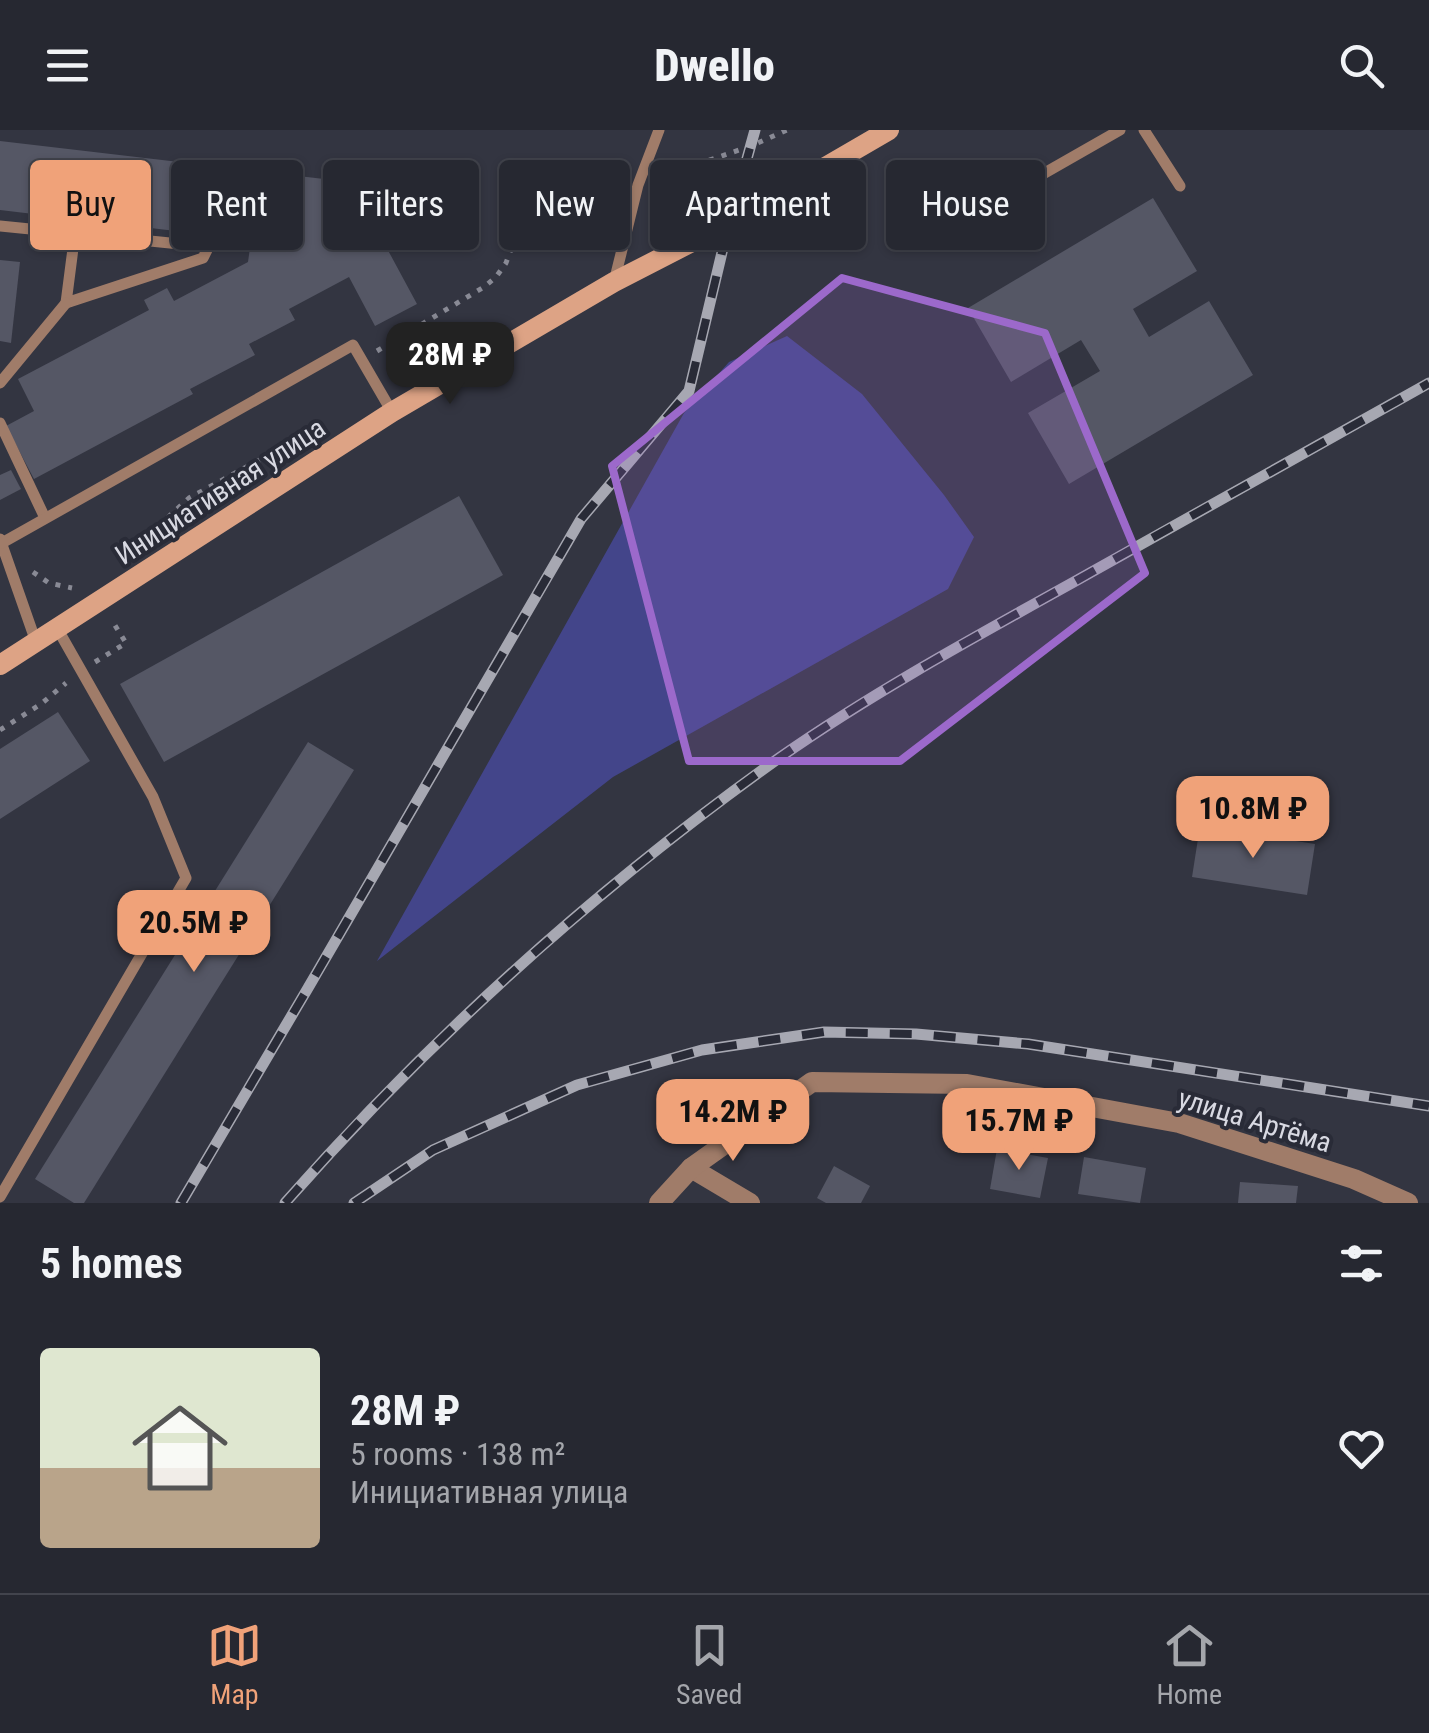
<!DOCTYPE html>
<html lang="en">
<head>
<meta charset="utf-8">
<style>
	:root { --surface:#262831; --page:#32343d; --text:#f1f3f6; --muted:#a4a6ab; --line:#42444d; --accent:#f0a279 }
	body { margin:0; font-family:"Roboto Condensed",sans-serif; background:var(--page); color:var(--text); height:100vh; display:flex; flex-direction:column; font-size:38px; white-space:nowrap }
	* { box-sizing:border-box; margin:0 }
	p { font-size:32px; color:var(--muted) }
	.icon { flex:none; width:55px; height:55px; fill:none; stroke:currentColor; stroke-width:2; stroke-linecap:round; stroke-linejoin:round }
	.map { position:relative; height:1073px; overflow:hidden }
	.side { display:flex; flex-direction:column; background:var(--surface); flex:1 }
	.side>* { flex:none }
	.top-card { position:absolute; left:30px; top:30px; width:1370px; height:90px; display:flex; gap:20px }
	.price { position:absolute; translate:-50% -85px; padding:0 22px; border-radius:20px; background:var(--accent); color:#111; font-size:32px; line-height:65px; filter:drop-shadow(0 2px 5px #0008) }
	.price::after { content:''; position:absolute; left:50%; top:60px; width:30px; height:22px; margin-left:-15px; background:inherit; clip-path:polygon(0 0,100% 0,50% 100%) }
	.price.on { background:#222; color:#fff }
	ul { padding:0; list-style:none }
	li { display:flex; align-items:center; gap:30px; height:250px; padding:0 40px }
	li span { display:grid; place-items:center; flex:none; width:280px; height:200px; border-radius:10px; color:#555 }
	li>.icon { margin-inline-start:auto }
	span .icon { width:120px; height:120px; fill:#fffc; stroke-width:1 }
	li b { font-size:42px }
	h2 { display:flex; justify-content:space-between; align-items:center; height:120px; padding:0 40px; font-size:42px }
	.chip { padding:0 35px; border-radius:10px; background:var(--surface); box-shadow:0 2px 8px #0004,0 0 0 2px var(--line); font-size:35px; line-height:90px }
	.chip.on { background:var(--accent); color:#111 }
	header { display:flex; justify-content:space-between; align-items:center; height:130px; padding:0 40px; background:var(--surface); font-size:45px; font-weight:800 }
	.menu { display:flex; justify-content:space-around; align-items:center; height:140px; border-top:2px solid var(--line); background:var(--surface); font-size:28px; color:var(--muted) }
	.menu a { display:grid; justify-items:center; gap:5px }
	.menu .on { color:var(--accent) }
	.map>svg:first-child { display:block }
	.green { fill:#43458a }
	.building { fill:#555765 }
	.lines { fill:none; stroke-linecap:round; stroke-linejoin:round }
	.path { stroke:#898a95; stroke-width:5; stroke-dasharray:5 8; stroke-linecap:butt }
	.service { stroke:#a07c69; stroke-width:11 }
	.minor { stroke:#a07c69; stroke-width:20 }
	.secondary { stroke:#dda385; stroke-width:20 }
	.rail-casing { stroke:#a7a8b2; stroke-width:11 }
	.rail { stroke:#292b37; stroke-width:8; stroke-dasharray:22; stroke-linecap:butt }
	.marked { fill:#9c69cb; fill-opacity:0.2; stroke:#9c69cb; stroke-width:8; stroke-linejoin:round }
	.labels { text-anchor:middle; stroke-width:8; stroke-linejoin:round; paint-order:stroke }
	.street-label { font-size:28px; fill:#d8d9e2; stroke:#292b37 }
</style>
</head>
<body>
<header><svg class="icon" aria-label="menu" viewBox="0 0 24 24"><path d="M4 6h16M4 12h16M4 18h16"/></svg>Dwello<svg class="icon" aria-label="search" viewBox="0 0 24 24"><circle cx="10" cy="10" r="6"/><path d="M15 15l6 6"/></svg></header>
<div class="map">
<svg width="1429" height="1073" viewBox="0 0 1429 1073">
	<rect width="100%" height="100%" fill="#333541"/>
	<path class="green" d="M 787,206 L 862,264 L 944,365 L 974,407 L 948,459 L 613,647 L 377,831 L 684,283 L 729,232 Z"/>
	<g class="building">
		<path d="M 0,11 L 324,49 L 321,78 L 356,61 L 417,174 L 375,196 L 349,147 L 289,179 L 295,190 L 249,214 L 255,225 L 190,259 L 193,264 L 34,349 L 6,296 L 34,281 L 18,249 L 149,180 L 144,170 L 167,158 L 174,171 L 248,132 L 251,110 L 0,80 Z"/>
		<path d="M 1153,68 L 1197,141 L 1133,179 L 1149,207 L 1209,171 L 1253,245 L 1069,354 L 1028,283 L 1100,241 L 1081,210 L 1011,252 L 968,178 Z"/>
		<path d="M 0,130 L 20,132 L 11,213 L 0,211 Z"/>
		<path d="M 11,340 L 21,359 L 0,370 L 0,345 Z"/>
		<path d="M 459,366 L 503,445 L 164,632 L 120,554 Z"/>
		<path d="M 58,582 L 90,631 L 0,689 L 0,619 Z"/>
		<path d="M 308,612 L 354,640 L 84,1073 L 74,1073 L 35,1049 Z"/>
		<path d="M 1200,696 L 1315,714 L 1307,765 L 1192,747 Z"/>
		<path d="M 997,1019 L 1048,1028 L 1040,1068 L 990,1059 Z"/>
		<path d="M 1084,1027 L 1146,1038 L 1140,1073 L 1078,1064 Z"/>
		<path d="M 834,1036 L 870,1056 L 861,1073 L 826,1073 L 817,1068 Z"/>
		<path d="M 1240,1052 L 1298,1056 L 1296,1073 L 1238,1073 Z"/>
	</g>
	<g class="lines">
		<g class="path">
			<path d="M 660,47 L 751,16 L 787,0"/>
			<path d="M 377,221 L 484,157 L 496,147 L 506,133 L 513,114 L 526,103 L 617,63"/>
			<path d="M 139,414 L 189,368 L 313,301"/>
			<path d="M 33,442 L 49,453 L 72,458"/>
			<path d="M 95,532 L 126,513 L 111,489"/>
			<path d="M 0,600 L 41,574 L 66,553"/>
		</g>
		<g class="service">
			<path d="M 1144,0 L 1180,56"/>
			<path d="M 0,96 L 200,116 L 207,120 L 203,128 L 66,173 L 75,103"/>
			<path d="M 938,104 L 1120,0"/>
			<path d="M 614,152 L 638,55 L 659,0"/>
			<path d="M 0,253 L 66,173"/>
			<path d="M 0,293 L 45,388"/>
			<path d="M 0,409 L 36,512"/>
			<path d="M 2,413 L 353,215 L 392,282"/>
			<path d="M 0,1067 L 186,748 L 153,667 L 57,498"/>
		</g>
		<g class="minor">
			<path d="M 691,1038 L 750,1073"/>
			<path d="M 659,1073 L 691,1038 L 812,952 L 967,954 L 1179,993 L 1354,1049 L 1408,1073"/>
		</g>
		<path class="secondary" d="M 0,535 L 392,282 L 614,152 L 729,93 L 889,0"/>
		<g class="rail-casing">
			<g id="rail">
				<path d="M 181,1073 L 308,858 L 581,389 L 689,261 L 729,93 L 755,0"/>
				<path d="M 285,1073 C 432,906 598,757 779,628 C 872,563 973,508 1072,453 C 1191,386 1310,320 1429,253"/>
				<path d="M 354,1073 L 433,1020 L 577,955 L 702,920 L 824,902 L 916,904 L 1028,914 L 1429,976"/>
			</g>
		</g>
		<use href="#rail" class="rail"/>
	</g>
	<path class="marked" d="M 842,148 L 1045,203 L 1145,443 L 900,631 L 689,631 L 612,336 Z"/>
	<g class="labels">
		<g class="street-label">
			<text transform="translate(220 361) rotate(-33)" y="10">Инициативная улица</text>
			<text transform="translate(1255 990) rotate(17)" y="10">улица Артёма</text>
		</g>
	</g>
</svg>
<b class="price on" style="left:450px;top:277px">28M ₽</b>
<b class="price" style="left:1253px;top:731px">10.8M ₽</b>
<b class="price" style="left:194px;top:845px">20.5M ₽</b>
<b class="price" style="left:733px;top:1034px">14.2M ₽</b>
<b class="price" style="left:1019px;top:1043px">15.7M ₽</b>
<div class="top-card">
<a class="chip on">Buy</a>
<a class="chip">Rent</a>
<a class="chip">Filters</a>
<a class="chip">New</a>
<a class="chip">Apartment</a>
<a class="chip">House</a>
</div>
</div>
<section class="side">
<h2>5 homes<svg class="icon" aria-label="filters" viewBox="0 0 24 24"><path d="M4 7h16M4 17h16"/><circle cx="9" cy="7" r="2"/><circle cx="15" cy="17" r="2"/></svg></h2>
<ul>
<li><span style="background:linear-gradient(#dfe7d0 60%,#b9a48a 0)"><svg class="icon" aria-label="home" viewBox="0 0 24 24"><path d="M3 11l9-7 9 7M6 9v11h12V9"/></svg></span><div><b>28M ₽</b><p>5 rooms · 138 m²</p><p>Инициативная улица</p></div><svg class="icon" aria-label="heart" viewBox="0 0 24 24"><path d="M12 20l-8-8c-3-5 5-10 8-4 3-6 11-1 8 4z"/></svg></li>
</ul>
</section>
<nav class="menu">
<a class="on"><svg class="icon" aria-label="map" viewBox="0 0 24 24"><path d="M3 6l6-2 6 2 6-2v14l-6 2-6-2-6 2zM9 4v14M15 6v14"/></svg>Map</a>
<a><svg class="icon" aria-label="saved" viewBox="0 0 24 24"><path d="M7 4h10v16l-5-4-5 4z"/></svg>Saved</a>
<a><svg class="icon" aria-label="home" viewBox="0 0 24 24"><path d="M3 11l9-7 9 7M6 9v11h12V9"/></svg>Home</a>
</nav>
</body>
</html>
